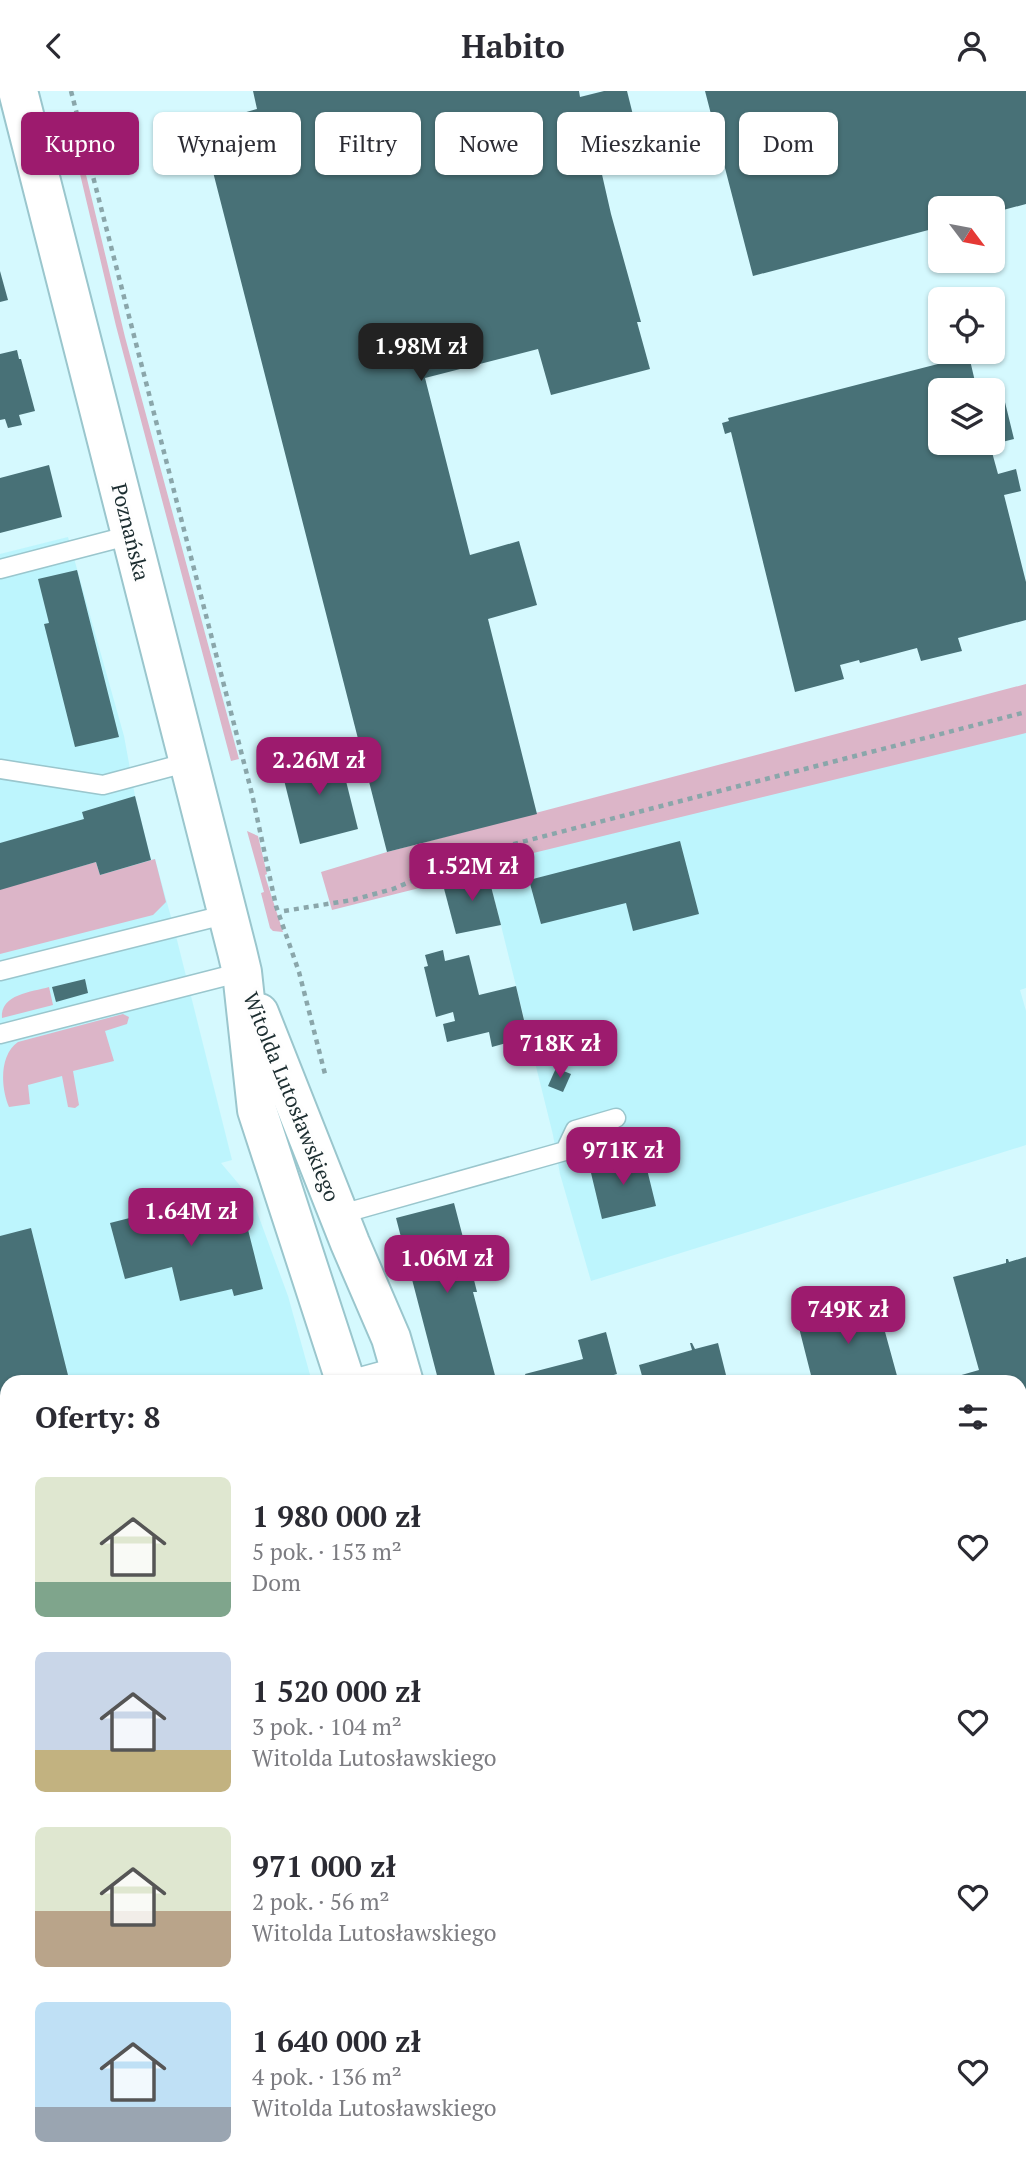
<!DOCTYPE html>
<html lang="pl">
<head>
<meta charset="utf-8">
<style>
	:root { --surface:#fff; --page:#f2f2f3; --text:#2b2b33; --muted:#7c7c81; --accent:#9d1b6e }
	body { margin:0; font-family:"PT Serif",serif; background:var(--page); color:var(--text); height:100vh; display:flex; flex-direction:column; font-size:26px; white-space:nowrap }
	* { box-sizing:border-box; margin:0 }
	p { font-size:23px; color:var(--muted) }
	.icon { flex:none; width:38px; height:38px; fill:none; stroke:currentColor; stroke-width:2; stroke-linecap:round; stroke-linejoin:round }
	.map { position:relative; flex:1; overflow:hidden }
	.panel { position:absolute; left:0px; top:1284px; width:1027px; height:800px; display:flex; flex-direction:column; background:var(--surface); border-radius:21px 21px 0 0; box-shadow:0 2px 5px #0004 }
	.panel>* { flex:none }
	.guide { position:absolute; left:21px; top:21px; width:985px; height:63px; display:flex; gap:14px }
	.needle { width:46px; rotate:122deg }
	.buttons { position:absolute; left:928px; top:105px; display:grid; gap:14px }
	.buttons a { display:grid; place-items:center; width:77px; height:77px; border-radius:10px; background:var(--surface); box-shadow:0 2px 5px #0004; font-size:35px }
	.price { position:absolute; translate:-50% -60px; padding:0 16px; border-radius:14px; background:var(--accent); color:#fff; font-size:23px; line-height:46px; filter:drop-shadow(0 2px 4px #0008) }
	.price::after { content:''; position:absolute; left:50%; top:42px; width:21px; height:16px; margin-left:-10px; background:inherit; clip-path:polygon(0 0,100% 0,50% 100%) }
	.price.active { background:#222; color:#fff }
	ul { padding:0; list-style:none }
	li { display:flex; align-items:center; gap:21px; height:175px; padding:0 35px }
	li span { display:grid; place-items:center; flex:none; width:196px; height:140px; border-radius:10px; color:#555 }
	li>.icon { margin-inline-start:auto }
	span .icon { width:84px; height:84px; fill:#fffc; stroke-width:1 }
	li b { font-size:30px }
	h2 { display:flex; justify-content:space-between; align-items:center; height:84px; padding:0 35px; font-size:30px }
	.pill { padding:0 24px; border-radius:10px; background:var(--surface); box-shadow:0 2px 5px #0004; font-size:24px; line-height:63px }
	.pill.active { background:var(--accent); color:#fff }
	header { display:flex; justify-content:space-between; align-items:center; height:91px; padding:0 35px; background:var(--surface); font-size:32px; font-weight:800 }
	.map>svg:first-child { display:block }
	.built { fill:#bdf5fd }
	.green { fill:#dcb5c8 }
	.forest { fill:#e5b1cb }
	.building { fill:#487177 }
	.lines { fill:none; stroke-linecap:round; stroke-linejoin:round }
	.service-casing { stroke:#9ac6cd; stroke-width:21 }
	.minor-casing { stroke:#9ac6cd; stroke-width:40 }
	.secondary-casing { stroke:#9ac6cd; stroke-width:42 }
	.path { stroke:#8aa6aa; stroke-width:4.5; stroke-dasharray:5 5; stroke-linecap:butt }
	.service { stroke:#fff; stroke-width:18 }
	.minor { stroke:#fff; stroke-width:37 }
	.secondary { stroke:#fff; stroke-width:38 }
	.labels { text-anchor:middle; stroke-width:7; stroke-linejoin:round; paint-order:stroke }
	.street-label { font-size:21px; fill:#1c2d30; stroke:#fefefe }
</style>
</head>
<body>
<header><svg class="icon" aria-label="back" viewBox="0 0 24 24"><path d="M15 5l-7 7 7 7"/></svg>Habito<svg class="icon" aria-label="person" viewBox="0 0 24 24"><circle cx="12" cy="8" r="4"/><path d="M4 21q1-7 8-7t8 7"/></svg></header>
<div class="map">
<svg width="1026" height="2083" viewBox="0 0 1026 2083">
	<rect width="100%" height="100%" fill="#d5f9fe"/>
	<g class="built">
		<path d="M 68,446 L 124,645 L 135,705 L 151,769 L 155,768 L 174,837 L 232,1069 L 221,1072 L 253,1110 L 288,1205 L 312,1291 L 7,1292 L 7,1522 L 0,1524 L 0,463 Z"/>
		<path d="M 1026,641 L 1026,897 L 1020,899 L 1026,920 L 1026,1054 L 591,1190 L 560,1083 L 553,1044 L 486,774 L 657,727 Z"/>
		<path d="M 7,1523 L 7,1915 L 0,1917 L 0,1525 Z"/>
		<path d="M 7,2024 L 7,2077 L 135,2077 L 137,2083 L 0,2083 L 0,2025 Z"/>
	</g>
	<g class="green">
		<path d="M 76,42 L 125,246 L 239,668 L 231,670 L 116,235 L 76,66 L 74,48 Z"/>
		<path d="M 1026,593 L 1026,642 L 521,765 L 486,774 L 487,780 L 332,819 L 321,781 L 387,761 Z"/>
		<path d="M 247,740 L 258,745 L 267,783 L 265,784 L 266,788 L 283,841 L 273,840 L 270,837 L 261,802 L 264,801 Z"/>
		<path d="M 155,768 L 166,811 L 153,824 L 0,863 L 0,798 L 96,771 L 100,784 Z"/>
		<path d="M 49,896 L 53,914 L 2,927 C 0,903 32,901 49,896 Z"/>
		<path d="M 123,923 L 129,926 L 127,933 L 105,940 L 114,970 L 73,980 L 79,1014 L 75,1017 L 68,1016 L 62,985 L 28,994 L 30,1013 L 9,1016 C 0,995 0,963 18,951 Z"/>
	</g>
	<path class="forest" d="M 7,1858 L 7,1925 L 0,1926 L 0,1859 Z"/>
	<g class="building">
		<path d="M 253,0 L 579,0 L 580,6 L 604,0 L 627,0 L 641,56 L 598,66 L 611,123 L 641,231 L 637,231 L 650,278 L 551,304 L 538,258 L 425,287 L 470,464 L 519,450 L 537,514 L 488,528 L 537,723 L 387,761 L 201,34 L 257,18 Z"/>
		<path d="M 705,0 L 1026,0 L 1026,113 L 992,122 L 992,117 L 940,117 L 940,136 L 753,185 Z"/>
		<path d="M 0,180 L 8,209 L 0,211 Z"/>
		<path d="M 17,259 L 19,268 L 21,268 L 35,320 L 19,324 L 22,334 L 8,337 L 5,328 L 0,329 L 0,263 Z"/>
		<path d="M 969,265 L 977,299 L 940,299 L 940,352 L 992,352 L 992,305 L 1003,303 L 1014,348 L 990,354 L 998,383 L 1016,378 L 1021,400 L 1004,404 L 1026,491 L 1026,529 L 958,547 L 962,560 L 921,570 L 917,557 L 860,572 L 859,569 L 840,574 L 844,588 L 795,601 L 731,341 L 725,343 L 722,332 L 729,330 L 728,327 Z"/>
		<path d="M 49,374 L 62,426 L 0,442 L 0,387 Z"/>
		<path d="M 77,479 L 119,646 L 75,656 L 44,533 L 49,532 L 38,488 Z"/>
		<path d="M 338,658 L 358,738 L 300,753 L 280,673 Z"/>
		<path d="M 135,705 L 151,769 L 100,784 L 96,771 L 0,799 L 0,752 L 84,728 L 82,721 Z"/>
		<path d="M 680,750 L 699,823 L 633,840 L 626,812 L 541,833 L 529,789 Z"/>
		<path d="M 487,780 L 501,834 L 456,843 L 442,790 Z"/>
		<path d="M 443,859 L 445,870 L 469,864 L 479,904 L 516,895 L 528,946 L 492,956 L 489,941 L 447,951 L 443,933 L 455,930 L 453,921 L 436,926 L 424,876 L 428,875 L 425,864 Z"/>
		<path d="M 85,888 L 88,902 L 56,911 L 52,896 Z"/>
		<path d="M 556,977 L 571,983 L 563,1001 L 548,995 Z"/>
		<path d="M 643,1062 L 656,1115 L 602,1128 L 591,1082 L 598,1080 L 597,1074 Z"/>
		<path d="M 212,1106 L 216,1121 L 242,1115 L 263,1198 L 234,1205 L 232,1198 L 180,1210 L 172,1176 L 125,1188 L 110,1132 Z"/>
		<path d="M 454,1112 L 472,1181 L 477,1201 L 473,1201 L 497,1292 L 439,1292 L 396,1127 Z"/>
		<path d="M 31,1137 L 70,1292 L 7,1292 L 7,1388 L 0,1390 L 0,1145 Z"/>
		<path d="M 1026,1166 L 1026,1351 L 1020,1352 L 1020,1292 L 937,1291 L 979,1279 L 953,1186 L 1006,1172 L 1006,1168 L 1008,1168 L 1009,1171 Z"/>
		<path d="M 876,1208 L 899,1292 L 813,1292 L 797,1229 L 850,1215 L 849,1211 L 851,1210 L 853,1214 Z"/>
		<path d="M 606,1241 L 617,1283 L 587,1292 L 528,1292 L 525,1283 L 583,1268 L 578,1249 Z"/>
		<path d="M 690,1252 L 692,1252 L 695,1258 L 718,1252 L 728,1292 L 644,1292 L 639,1274 L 692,1259 Z"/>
		<path d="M 7,1430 L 7,1504 L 0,1506 L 0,1432 Z"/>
		<path d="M 1026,1554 L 1026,1612 L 1020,1614 L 1020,1556 Z"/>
		<path d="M 7,1557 L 7,1632 L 0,1634 L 0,1559 Z"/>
		<path d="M 7,1681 L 7,1756 L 0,1757 L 0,1682 Z"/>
		<path d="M 1026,1737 L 1026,1792 L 1020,1794 L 1020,1739 Z"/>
		<path d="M 7,1806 L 7,1858 L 0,1859 L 0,1808 Z"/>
		<path d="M 7,2024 L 7,2077 L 74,2078 L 63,2081 L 63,2083 L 0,2083 L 0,2025 Z"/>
		<path d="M 135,2077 L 174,2077 L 175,2080 L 187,2077 L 234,2077 L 236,2083 L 137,2083 Z"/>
		<path d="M 405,2077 L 505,2077 L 507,2083 L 395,2083 L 394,2080 Z"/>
		<path d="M 635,2077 L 699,2077 L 701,2083 L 636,2083 Z"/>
		<path d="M 868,2077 L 921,2077 L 922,2083 L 869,2083 Z"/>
	</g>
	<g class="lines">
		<g class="service-casing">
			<g id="service">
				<path d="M 0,478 L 131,444"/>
				<path d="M 0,678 L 103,694 L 189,671"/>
				<path d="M 0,880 L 228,823"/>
				<path d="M 0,943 L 242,881"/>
				<path d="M 338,1124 L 565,1060 L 575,1039 L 616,1027"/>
				<path d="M 345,1290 L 400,1275"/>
			</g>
		</g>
		<g class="minor-casing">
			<g id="minor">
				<path d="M 1020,1682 L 1026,1680"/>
				<path d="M 0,1966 L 7,1965"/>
			</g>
		</g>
		<g class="secondary-casing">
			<g id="secondary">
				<path d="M 18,0 L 237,860 L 242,881 L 257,1019 L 346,1292"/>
				<path d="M 259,922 L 350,1152 L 391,1247 L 404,1292"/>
				<path d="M 549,2077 L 550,2083"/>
				<path d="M 595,2077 L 596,2083"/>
			</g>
		</g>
		<g class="path">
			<path d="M 71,0 L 252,703 L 276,815 L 299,881 L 326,987"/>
			<path d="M 284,820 L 352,809 L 393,798 L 475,763 L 1026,621"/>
			<path d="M 1020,1630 L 1026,1628"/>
		</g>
		<use href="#service" class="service"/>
		<use href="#minor" class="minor"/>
		<use href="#secondary" class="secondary"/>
	</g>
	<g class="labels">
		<g class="street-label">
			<text transform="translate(130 441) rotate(76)" y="7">Poznańska</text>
			<text transform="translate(291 1006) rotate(68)" y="7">Witolda Lutosławskiego</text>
		</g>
	</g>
</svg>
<div class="buttons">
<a><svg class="needle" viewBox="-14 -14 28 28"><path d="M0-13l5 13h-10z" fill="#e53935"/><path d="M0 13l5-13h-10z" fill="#7c7c81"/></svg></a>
<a><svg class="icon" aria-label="locate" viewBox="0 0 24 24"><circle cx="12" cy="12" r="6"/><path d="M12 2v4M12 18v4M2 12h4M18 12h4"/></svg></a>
<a><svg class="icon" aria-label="layers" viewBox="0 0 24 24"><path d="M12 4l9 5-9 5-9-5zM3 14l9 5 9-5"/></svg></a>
</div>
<b class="price active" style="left:421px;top:292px">1.98M zł</b>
<b class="price" style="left:319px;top:706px">2.26M zł</b>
<b class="price" style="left:472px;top:812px">1.52M zł</b>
<b class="price" style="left:560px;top:989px">718K zł</b>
<b class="price" style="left:623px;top:1096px">971K zł</b>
<b class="price" style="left:191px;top:1157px">1.64M zł</b>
<b class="price" style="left:447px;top:1204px">1.06M zł</b>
<b class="price" style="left:848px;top:1255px">749K zł</b>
<div class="guide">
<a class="pill active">Kupno</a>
<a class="pill">Wynajem</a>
<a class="pill">Filtry</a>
<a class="pill">Nowe</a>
<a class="pill">Mieszkanie</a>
<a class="pill">Dom</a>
</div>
<section class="panel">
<h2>Oferty: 8<svg class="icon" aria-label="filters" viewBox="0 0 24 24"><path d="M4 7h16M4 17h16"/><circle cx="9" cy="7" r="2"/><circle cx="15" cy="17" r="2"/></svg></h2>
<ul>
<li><span style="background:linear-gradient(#dfe7d0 75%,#7fa58c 0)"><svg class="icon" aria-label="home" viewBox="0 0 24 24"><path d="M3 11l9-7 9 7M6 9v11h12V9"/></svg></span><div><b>1 980 000 zł</b><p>5 pok. · 153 m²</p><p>Dom</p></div><svg class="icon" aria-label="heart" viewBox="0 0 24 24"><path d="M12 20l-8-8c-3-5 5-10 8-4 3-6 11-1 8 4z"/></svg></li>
<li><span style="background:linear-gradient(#c9d6e8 70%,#c2b280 0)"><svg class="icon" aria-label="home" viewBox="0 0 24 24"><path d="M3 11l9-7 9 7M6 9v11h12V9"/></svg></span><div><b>1 520 000 zł</b><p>3 pok. · 104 m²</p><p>Witolda Lutosławskiego</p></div><svg class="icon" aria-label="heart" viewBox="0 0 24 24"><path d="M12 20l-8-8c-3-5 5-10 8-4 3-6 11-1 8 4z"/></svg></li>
<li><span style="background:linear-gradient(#dfe7d0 60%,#b9a48a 0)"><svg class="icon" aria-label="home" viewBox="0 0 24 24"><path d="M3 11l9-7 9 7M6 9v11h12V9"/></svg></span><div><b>971 000 zł</b><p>2 pok. · 56 m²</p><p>Witolda Lutosławskiego</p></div><svg class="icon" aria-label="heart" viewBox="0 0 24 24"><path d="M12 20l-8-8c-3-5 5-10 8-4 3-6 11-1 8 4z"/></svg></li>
<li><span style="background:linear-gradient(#bfe0f5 75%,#9aa5b1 0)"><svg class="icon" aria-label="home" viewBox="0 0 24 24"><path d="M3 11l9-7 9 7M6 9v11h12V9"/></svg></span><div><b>1 640 000 zł</b><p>4 pok. · 136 m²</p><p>Witolda Lutosławskiego</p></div><svg class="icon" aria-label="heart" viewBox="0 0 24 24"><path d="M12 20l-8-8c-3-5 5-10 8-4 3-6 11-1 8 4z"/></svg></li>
</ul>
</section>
</div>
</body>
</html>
